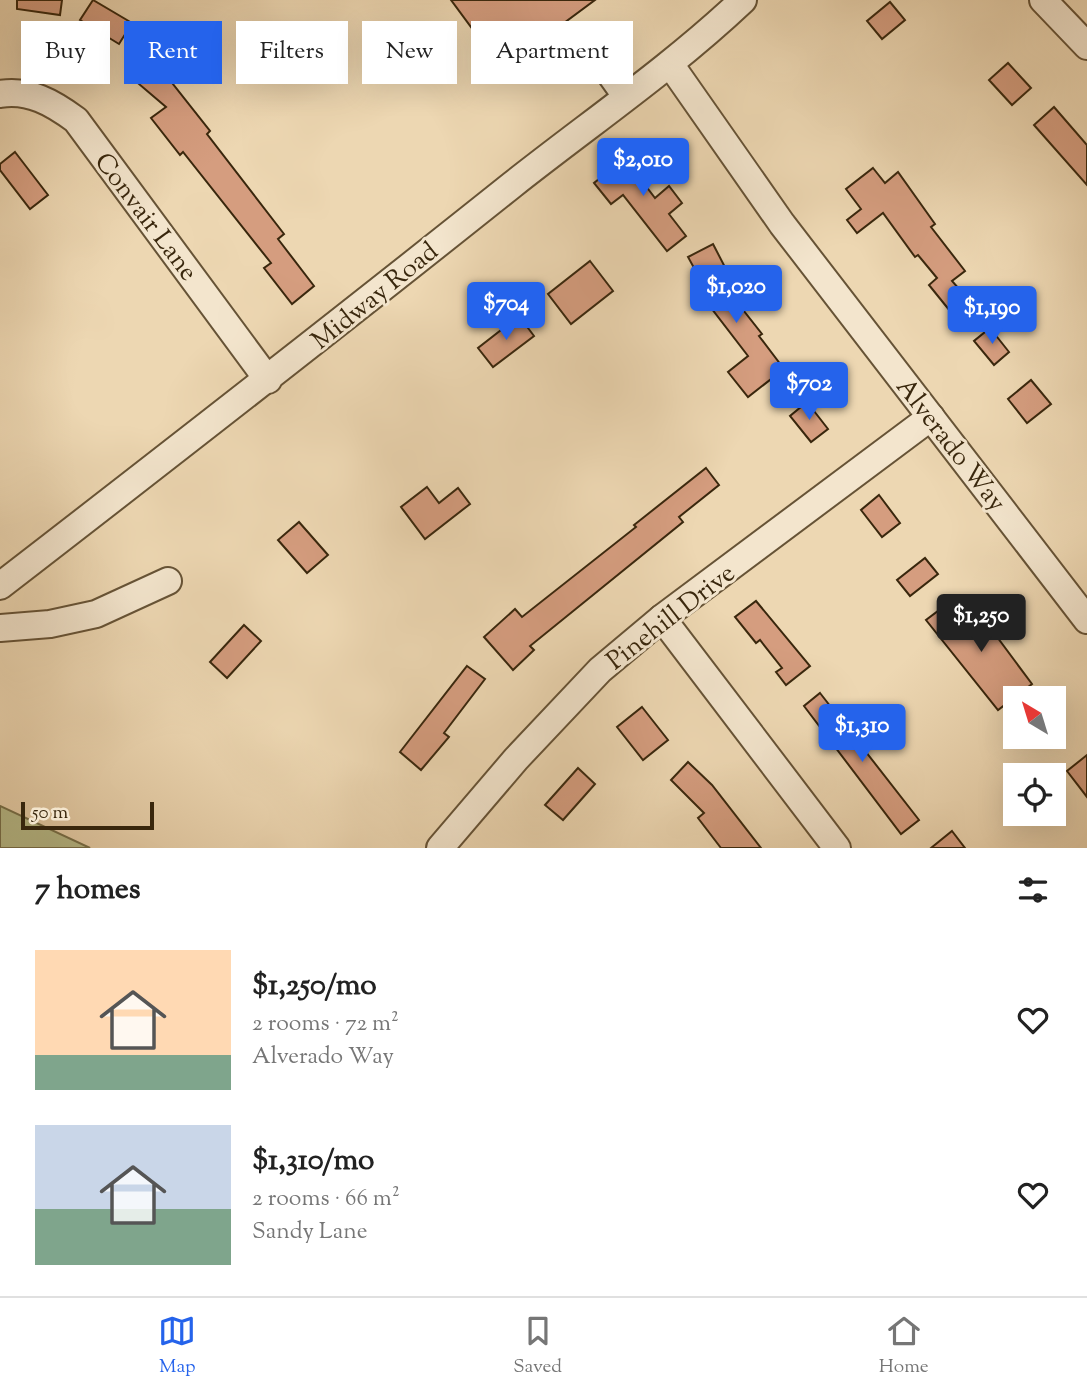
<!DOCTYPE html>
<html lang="en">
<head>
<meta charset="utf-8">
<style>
	:root { --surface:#fff; --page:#f2f2f2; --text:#222; --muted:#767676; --line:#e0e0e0; --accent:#2563eb }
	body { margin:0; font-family:"Sorts Mill Goudy",serif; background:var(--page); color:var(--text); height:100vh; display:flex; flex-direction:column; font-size:26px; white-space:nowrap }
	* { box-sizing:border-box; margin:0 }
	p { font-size:23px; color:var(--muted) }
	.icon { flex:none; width:38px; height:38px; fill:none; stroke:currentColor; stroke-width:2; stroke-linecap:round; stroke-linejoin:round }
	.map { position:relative; height:848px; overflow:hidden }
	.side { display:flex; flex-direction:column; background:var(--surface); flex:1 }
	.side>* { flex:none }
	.hud { position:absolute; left:21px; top:21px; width:700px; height:63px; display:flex; gap:14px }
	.needle { width:46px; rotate:322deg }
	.fabs { position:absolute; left:1003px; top:686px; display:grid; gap:14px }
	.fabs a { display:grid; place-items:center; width:63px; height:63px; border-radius:0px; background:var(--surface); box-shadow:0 7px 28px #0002; font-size:35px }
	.scale { position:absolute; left:21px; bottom:18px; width:133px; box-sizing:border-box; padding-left:7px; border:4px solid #39270d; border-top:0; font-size:19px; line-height:24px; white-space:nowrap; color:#39270d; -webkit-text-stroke:5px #f3e5cd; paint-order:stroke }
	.price { position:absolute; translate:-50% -60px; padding:0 16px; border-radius:7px; background:var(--accent); color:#fff; font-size:23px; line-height:46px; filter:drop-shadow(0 2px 4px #0008) }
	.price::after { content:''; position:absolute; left:50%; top:42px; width:21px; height:16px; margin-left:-10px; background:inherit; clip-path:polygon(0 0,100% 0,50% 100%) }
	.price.on { background:#222; color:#fff }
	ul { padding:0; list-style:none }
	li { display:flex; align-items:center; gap:21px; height:175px; padding:0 35px }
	li span { display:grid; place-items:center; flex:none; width:196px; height:140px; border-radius:0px; color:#555 }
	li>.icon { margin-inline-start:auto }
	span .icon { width:84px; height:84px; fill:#fffc; stroke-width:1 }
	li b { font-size:30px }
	h2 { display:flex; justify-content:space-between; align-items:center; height:84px; padding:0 35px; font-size:30px }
	.pill { padding:0 24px; border-radius:0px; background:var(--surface); box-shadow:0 7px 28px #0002; font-size:24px; line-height:63px }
	.pill.on { background:var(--accent); color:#fff }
	.menu { display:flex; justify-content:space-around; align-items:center; height:98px; border-top:2px solid var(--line); background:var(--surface); font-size:19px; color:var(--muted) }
	.menu a { display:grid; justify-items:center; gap:4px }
	.menu .on { color:var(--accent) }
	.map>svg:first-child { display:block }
	.green { fill:#b8be8d; stroke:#78724d; stroke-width:2 }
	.building { fill:#d59d7f; stroke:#39270d; stroke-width:2 }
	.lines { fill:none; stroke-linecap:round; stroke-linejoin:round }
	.minor-casing { stroke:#665336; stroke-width:30 }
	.minor { stroke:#f3e5cd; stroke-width:26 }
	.labels { text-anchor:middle; stroke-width:6; stroke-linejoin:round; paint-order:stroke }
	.street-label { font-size:26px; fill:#39270d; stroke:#f3e5cd }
</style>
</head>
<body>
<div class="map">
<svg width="1087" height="848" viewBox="0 0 1087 848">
	<rect width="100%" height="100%" fill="#edd7b2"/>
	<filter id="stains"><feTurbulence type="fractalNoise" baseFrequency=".00286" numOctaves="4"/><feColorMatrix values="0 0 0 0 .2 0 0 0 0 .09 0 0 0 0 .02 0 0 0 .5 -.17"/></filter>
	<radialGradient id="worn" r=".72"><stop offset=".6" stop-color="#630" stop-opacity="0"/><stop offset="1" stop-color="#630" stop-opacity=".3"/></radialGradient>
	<path class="green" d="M 0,806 L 90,848 L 0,848 Z"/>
	<g class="building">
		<path d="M 17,0 L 62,0 L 60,15 L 17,9 Z"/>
		<path d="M 93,0 L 132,23 L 119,44 L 80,20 Z"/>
		<path d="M 451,0 L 595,0 L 502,69 Z"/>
		<path d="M 890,2 L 905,20 L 882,39 L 867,21 Z"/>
		<path d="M 144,52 L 177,80 L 173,84 L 210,131 L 207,134 L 284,234 L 278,239 L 314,286 L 292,304 L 264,268 L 271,263 L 183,152 L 180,155 L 151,118 L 166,107 L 126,73 Z"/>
		<path d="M 1008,63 L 1031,88 L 1012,105 L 989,80 Z"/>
		<path d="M 1054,107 L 1087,145 L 1087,185 L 1034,125 Z"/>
		<path d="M 640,147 L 651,162 L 636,173 L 655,198 L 669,186 L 682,203 L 669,214 L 686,236 L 667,251 L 623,195 L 611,204 L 594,183 Z"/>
		<path d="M 15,152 L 48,195 L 30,209 L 0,170 L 0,164 Z"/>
		<path d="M 873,168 L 885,183 L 898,172 L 935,224 L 931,227 L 965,271 L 952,281 L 966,297 L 950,311 L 929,285 L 937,278 L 918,255 L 915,257 L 883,213 L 857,233 L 847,220 L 861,209 L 846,189 Z"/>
		<path d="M 713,244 L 728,273 L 718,278 L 762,334 L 759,336 L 784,369 L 748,397 L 728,372 L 748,356 L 712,309 L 715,306 L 688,257 Z"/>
		<path d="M 590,261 L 613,291 L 571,324 L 548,294 Z"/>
		<path d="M 519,316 L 534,336 L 493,367 L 478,348 Z"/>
		<path d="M 990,328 L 1009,352 L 994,365 L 974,341 Z"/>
		<path d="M 1031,380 L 1051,404 L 1027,423 L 1008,399 Z"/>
		<path d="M 807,402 L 828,429 L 811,442 L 790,416 Z"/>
		<path d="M 706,468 L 719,485 L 679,517 L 683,522 L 530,646 L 534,650 L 513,670 L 484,637 L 515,609 L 522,617 L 636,527 L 634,525 Z"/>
		<path d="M 427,487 L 439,503 L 458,488 L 470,504 L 425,539 L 401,507 Z"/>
		<path d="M 879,495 L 900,523 L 882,537 L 861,510 Z"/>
		<path d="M 299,522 L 328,555 L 307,573 L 278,540 Z"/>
		<path d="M 925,558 L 938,574 L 910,596 L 897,580 Z"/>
		<path d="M 756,601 L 810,666 L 786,685 L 776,672 L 782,668 L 760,640 L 756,643 L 735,617 Z"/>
		<path d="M 950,602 L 964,620 L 977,610 L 1032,684 L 998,710 L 926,620 Z"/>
		<path d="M 244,625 L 261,641 L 227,678 L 210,662 Z"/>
		<path d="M 467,666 L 485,679 L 444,733 L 449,737 L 421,770 L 400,752 Z"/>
		<path d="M 820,693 L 919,820 L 901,834 L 804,706 Z"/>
		<path d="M 642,707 L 668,740 L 643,760 L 617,727 Z"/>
		<path d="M 1087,755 L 1087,797 L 1067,771 Z"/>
		<path d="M 688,762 L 712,785 L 761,848 L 721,848 L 698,818 L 704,813 L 671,780 Z"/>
		<path d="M 578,768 L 595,784 L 563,820 L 545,805 Z"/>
		<path d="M 952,831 L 965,848 L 931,848 Z"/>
	</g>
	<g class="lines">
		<g class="minor-casing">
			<g id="minor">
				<path d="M 1043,0 L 1087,46"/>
				<path d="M 601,61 L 626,96"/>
				<path d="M 670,64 L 782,224 L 1087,620"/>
				<path d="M 0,94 C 29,89 53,103 76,120 L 268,380"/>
				<path d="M 0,586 C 172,453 343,320 512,185 C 589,124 671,68 743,0"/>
				<path d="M 662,618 L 837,848"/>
				<path d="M 0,628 L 50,624 L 96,614 L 168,581"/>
				<path d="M 440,848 L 516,759 L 600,670 L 662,618 L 931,417"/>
			</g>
		</g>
		<use href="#minor" class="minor"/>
	</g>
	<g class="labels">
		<g class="street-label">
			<text transform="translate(147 216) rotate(53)" y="9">Convair Lane</text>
			<text transform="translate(374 295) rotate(-39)" y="9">Midway Road</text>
			<text transform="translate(952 444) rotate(52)" y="9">Alverado Way</text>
			<text transform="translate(670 616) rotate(-38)" y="9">Pinehill Drive</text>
		</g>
	</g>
	<rect width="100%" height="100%" filter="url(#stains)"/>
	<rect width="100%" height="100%" fill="url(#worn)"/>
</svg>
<div class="fabs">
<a><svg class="needle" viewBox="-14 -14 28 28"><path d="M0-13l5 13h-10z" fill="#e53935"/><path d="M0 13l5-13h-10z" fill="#767676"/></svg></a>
<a><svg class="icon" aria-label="locate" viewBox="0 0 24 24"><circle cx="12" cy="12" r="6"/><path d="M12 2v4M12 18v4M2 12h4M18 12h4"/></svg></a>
</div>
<div class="scale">50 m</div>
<b class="price" style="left:643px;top:198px">$2,010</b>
<b class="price" style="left:736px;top:325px">$1,020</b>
<b class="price" style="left:506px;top:342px">$704</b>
<b class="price" style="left:992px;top:346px">$1,190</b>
<b class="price" style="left:809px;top:422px">$702</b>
<b class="price on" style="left:981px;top:654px">$1,250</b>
<b class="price" style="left:862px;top:764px">$1,310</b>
<div class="hud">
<a class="pill">Buy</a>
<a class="pill on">Rent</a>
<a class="pill">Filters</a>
<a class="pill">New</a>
<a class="pill">Apartment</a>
</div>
</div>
<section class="side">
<h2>7 homes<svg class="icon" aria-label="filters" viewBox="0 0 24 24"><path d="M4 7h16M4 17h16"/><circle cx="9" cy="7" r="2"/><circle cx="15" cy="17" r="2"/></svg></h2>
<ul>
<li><span style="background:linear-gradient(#ffd9b3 75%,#7fa58c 0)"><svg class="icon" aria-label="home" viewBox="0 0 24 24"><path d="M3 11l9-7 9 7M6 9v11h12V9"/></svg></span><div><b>$1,250/mo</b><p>2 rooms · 72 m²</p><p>Alverado Way</p></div><svg class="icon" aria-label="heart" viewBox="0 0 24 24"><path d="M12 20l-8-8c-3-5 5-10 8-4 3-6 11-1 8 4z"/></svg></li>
<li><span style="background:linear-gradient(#c9d6e8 60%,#7fa58c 0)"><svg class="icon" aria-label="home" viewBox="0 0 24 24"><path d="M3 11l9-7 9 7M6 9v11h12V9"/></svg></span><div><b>$1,310/mo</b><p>2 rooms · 66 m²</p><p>Sandy Lane</p></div><svg class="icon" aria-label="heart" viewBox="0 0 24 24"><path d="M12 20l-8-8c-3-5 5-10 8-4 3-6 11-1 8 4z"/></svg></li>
</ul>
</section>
<nav class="menu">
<a class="on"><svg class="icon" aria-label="map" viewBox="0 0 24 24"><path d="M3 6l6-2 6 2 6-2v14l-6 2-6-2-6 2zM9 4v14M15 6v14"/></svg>Map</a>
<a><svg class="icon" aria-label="saved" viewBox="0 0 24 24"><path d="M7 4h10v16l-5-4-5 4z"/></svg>Saved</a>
<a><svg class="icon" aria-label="home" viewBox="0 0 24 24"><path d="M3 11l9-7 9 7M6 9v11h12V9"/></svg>Home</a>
</nav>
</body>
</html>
